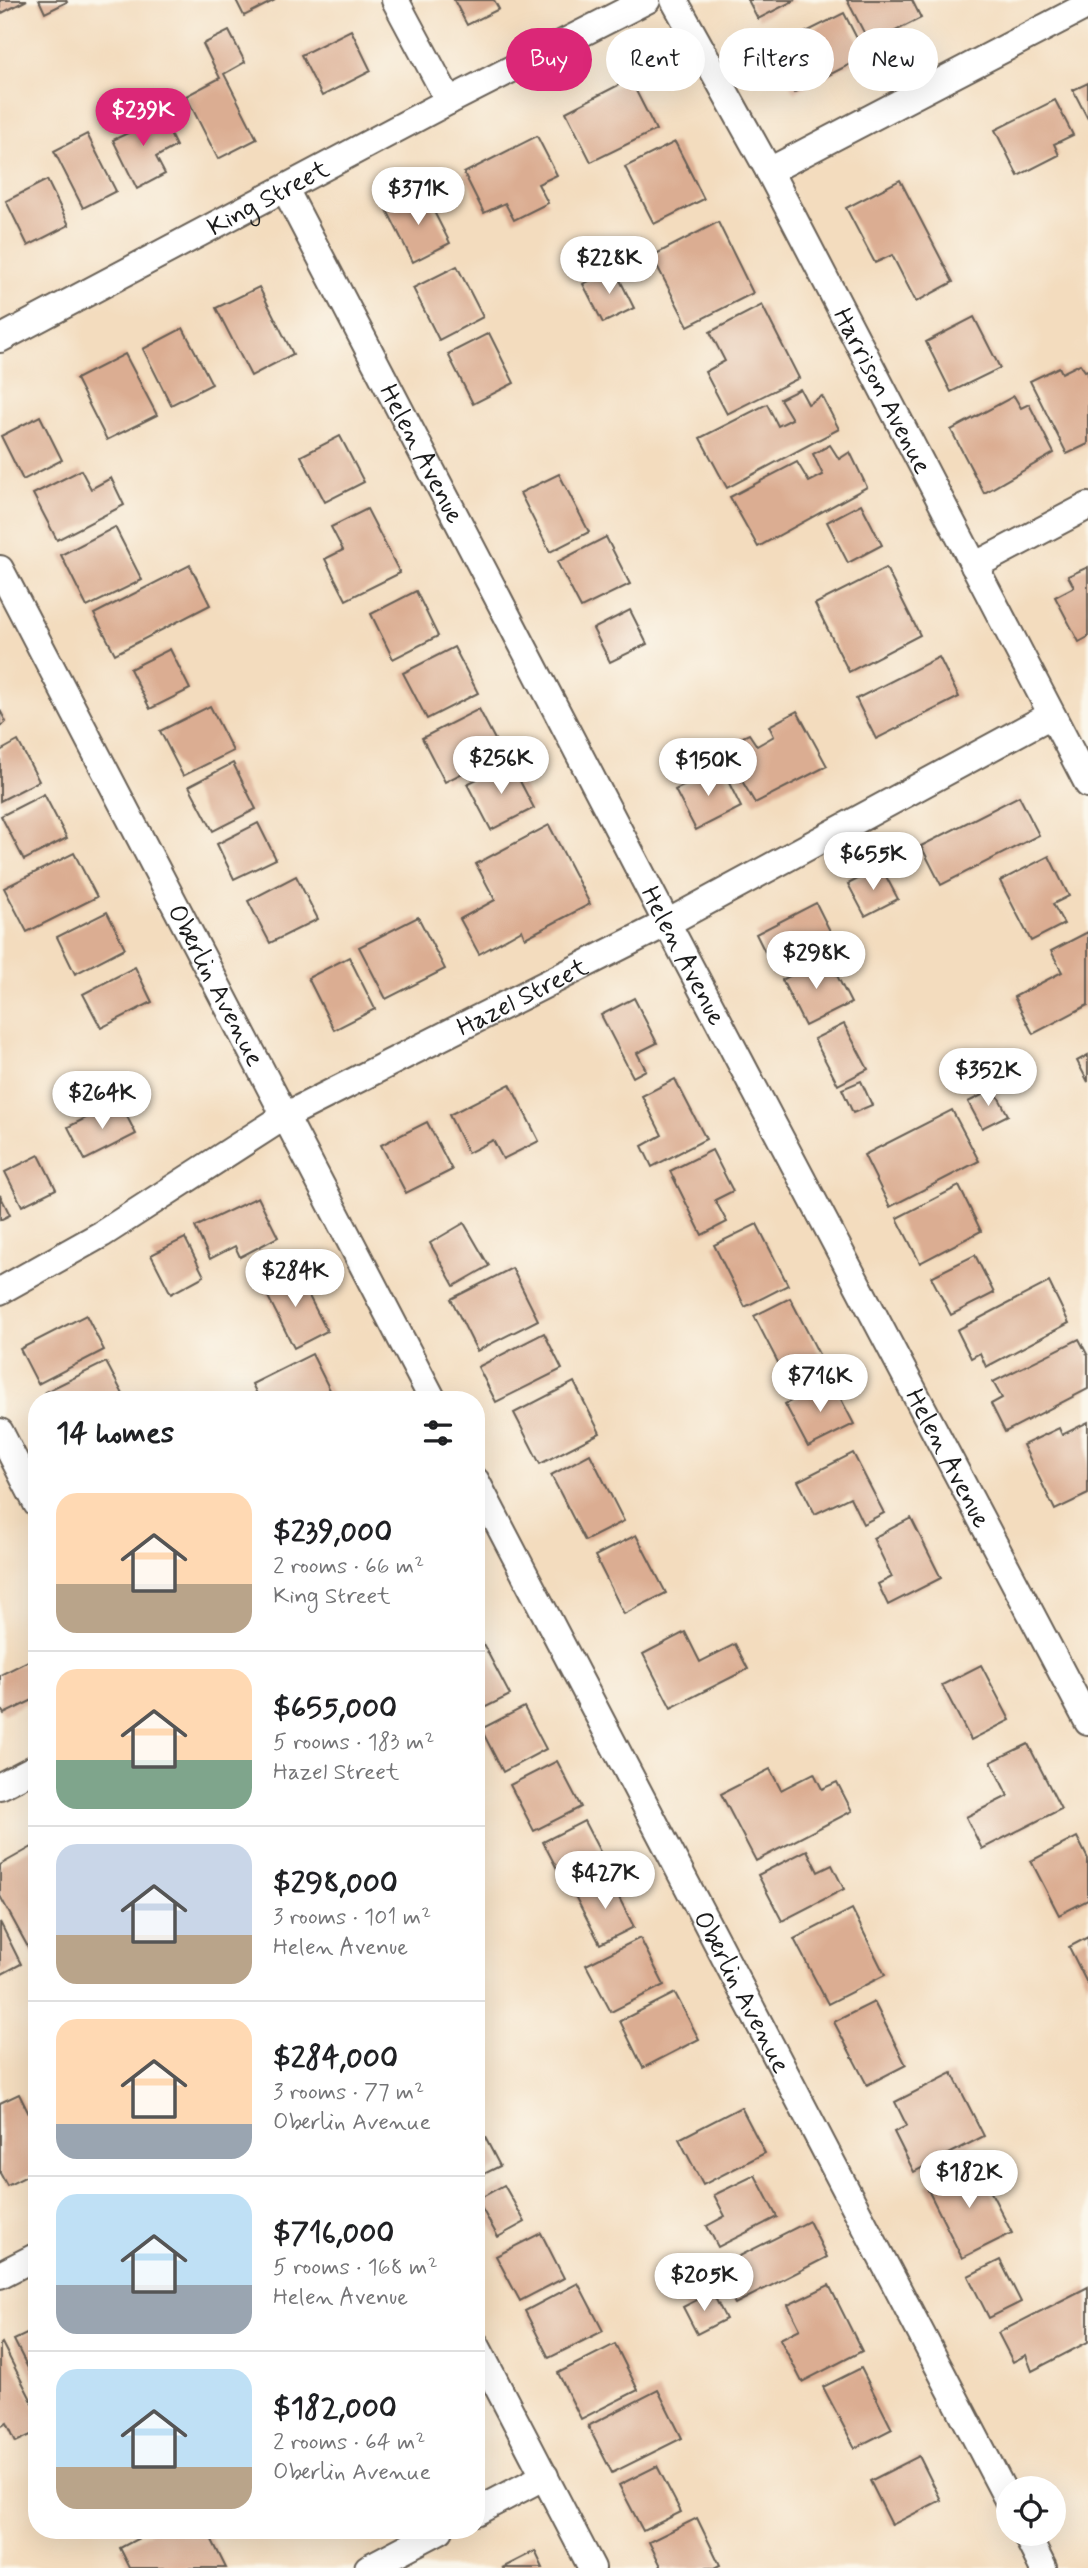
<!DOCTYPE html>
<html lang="en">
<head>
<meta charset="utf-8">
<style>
	:root { --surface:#fff; --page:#f2f2f2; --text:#202124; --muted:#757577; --line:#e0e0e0; --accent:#db2777 }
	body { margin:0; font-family:Mynerve,sans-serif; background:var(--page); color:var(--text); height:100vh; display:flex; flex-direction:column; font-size:26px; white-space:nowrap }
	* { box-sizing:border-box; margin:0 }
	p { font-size:23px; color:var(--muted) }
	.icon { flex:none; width:38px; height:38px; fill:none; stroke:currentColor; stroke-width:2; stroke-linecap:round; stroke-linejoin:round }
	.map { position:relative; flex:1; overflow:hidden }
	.side { position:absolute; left:28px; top:1391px; width:457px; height:1148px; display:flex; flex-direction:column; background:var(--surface); border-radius:28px; box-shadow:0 7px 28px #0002 }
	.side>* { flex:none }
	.banner { position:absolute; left:506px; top:28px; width:476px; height:63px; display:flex; gap:14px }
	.tools { position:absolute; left:996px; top:2476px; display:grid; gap:14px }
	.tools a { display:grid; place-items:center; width:70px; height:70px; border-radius:50%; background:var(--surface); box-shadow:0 7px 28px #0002; font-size:35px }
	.price { position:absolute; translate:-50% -60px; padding:0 16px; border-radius:24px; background:#fff; color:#222; font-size:23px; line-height:46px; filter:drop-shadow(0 2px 4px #0008) }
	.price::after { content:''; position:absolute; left:50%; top:42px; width:21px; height:16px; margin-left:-10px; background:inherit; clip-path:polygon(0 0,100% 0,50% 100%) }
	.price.selected { background:var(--accent); color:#fff }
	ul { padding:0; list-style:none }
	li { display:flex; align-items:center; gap:21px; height:175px; padding:0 28px }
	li+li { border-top:2px solid var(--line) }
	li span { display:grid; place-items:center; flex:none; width:196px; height:140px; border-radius:21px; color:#555 }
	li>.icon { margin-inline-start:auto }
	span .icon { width:84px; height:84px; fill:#fffc; stroke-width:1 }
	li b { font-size:30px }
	h2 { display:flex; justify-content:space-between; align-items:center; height:84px; padding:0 28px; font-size:30px }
	.pill { padding:0 24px; border-radius:32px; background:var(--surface); box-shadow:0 7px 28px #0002; font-size:24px; line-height:63px }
	.pill.selected { background:var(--accent); color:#fff }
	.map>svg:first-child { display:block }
	.building { fill:#dbad92 }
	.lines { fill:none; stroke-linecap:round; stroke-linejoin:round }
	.minor-casing { stroke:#675f55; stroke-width:30 }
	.minor { stroke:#fff; stroke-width:26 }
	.labels { text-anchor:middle; stroke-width:5; stroke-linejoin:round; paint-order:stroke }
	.street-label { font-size:26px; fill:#1c1c1c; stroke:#fbf7ec }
</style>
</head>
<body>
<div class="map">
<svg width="1088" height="2568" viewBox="0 0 1088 2568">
	<rect width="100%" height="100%" fill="#fbf7ec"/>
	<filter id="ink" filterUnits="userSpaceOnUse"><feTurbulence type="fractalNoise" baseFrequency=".0143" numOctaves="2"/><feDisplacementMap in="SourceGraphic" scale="14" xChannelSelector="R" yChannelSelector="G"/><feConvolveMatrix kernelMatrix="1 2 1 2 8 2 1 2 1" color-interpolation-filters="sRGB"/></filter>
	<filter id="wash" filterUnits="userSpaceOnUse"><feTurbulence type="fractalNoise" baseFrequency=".00686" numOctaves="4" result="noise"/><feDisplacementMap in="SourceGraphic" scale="28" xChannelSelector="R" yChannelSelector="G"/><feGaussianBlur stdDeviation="1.57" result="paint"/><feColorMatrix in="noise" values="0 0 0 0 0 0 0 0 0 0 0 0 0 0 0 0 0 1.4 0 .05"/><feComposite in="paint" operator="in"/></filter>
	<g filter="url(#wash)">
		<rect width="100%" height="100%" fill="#f3dcbe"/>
		<g id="blocks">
			<g class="building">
				<path d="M 0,0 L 27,0 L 0,14 Z"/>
				<path d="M 39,0 L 66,0 L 67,2 L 45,13 Z"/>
				<path d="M 236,0 L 275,0 L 244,16 Z"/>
				<path d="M 454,0 L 494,0 L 499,9 L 467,25 Z"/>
				<path d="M 748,0 L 795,0 L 758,19 Z"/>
				<path d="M 847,0 L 912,0 L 921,18 L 870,44 Z"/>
				<path d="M 844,13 L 866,56 L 794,93 L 772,49 Z"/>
				<path d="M 351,30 L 371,71 L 322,96 L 301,55 Z"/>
				<path d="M 229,31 L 245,62 L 224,74 L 257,139 L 218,159 L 186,96 L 220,78 L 203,44 Z"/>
				<path d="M 630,79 L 656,130 L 591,162 L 566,112 Z"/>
				<path d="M 1088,83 L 1088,119 L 1073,90 Z"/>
				<path d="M 1055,100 L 1073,135 L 1054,144 L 1059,155 L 1018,176 L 995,130 Z"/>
				<path d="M 135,110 L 144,127 L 162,118 L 176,146 L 156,157 L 165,174 L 137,189 L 113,140 L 128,133 L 120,118 Z"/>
				<path d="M 87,134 L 116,191 L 83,208 L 54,151 Z"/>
				<path d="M 537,136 L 557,175 L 538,184 L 548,203 L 514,220 L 505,203 L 484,213 L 464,173 Z"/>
				<path d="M 675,142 L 704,199 L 654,224 L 625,167 Z"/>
				<path d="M 47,180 L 69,225 L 28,246 L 6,201 Z"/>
				<path d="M 900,180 L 953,282 L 916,302 L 892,255 L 875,263 L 846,208 Z"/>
				<path d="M 424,192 L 450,243 L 413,262 L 387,210 Z"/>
				<path d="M 718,222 L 753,293 L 688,326 L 652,256 Z"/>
				<path d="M 457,266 L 483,317 L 439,340 L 413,288 Z"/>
				<path d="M 614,268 L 634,308 L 603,323 L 583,284 Z"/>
				<path d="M 259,287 L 293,354 L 251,376 L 216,308 Z"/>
				<path d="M 762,305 L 799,378 L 727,414 L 705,372 L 725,361 L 710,332 Z"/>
				<path d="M 974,317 L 1000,368 L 951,392 L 926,342 Z"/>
				<path d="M 183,328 L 212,384 L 171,405 L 143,349 Z"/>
				<path d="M 489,333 L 514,383 L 473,404 L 448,354 Z"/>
				<path d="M 125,354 L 157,415 L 107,440 L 76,379 Z"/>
				<path d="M 1080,364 L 1085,371 L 1088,370 L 1088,444 L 1067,454 L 1030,381 L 1059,367 L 1062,373 Z"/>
				<path d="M 800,389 L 808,404 L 822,396 L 839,429 L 727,488 L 700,438 L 767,404 L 778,426 L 792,419 L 780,399 Z"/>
				<path d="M 1014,396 L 1021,408 L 1029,404 L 1054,453 L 984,493 L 951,430 Z"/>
				<path d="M 40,416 L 62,460 L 23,480 L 1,436 Z"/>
				<path d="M 340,436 L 364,482 L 325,502 L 301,456 Z"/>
				<path d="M 830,445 L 839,459 L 850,452 L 867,487 L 758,547 L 730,497 L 797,462 L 809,482 L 823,475 L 813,454 Z"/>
				<path d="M 81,470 L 91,489 L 111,478 L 124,505 L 57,540 L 33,494 Z"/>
				<path d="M 559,474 L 589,532 L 550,552 L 520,493 Z"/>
				<path d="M 861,504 L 882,545 L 848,563 L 827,522 Z"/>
				<path d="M 367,509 L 400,573 L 346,600 L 325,559 L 343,550 L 331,527 Z"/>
				<path d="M 115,527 L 142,580 L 87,607 L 61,555 Z"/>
				<path d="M 606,537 L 630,584 L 581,608 L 557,562 Z"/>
				<path d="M 190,565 L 210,605 L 115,654 L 94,614 Z"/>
				<path d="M 1088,567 L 1088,637 L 1079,642 L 1055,597 L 1074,587 L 1068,576 Z"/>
				<path d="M 886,568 L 920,635 L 849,672 L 815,604 Z"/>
				<path d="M 416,591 L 438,636 L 393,659 L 371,614 Z"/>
				<path d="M 630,610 L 647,644 L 610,662 L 593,629 Z"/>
				<path d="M 454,647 L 478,693 L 427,719 L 403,673 Z"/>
				<path d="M 170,649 L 190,689 L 150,709 L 130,669 Z"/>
				<path d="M 939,657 L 959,697 L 876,739 L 856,699 Z"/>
				<path d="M 210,706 L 233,751 L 183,776 L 160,731 Z"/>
				<path d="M 479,709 L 502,753 L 445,782 L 422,738 Z"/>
				<path d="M 0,710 L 6,722 L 0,726 Z"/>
				<path d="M 797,711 L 827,766 L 755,803 L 722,747 L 749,734 L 757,746 L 774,736 L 769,726 Z"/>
				<path d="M 18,741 L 39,781 L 0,801 L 0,751 Z"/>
				<path d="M 510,762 L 534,808 L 491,830 L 467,784 Z"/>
				<path d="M 233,763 L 256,809 L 213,831 L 189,786 Z"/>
				<path d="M 721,767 L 741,807 L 696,830 L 675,790 Z"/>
				<path d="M 44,794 L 67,838 L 24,860 L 1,816 Z"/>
				<path d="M 1019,796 L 1039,835 L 941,885 L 921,846 Z"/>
				<path d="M 258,823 L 276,859 L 234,879 L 217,844 Z"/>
				<path d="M 549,825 L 590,904 L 525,938 L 522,930 L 479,954 L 460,919 L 495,900 L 476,864 Z"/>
				<path d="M 74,853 L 97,897 L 27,932 L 4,888 Z"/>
				<path d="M 1049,856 L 1069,896 L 1053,904 L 1064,924 L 1031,941 L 1000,881 Z"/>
				<path d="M 881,867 L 898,899 L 865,916 L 848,884 Z"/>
				<path d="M 296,876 L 318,919 L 270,943 L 248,901 Z"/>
				<path d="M 816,903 L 835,941 L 775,972 L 756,934 Z"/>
				<path d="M 107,912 L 125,948 L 75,974 L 57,937 Z"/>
				<path d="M 418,917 L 445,969 L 386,999 L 359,947 Z"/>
				<path d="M 1088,932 L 1088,1005 L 1033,1034 L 1014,997 L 1062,972 L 1051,951 Z"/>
				<path d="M 827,956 L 851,1003 L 805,1026 L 782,980 Z"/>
				<path d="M 349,957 L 375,1009 L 334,1030 L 308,978 Z"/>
				<path d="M 135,967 L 152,1002 L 101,1028 L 83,994 Z"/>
				<path d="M 634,998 L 657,1043 L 637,1053 L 646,1070 L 633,1077 L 601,1015 Z"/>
				<path d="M 844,1024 L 868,1069 L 838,1085 L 814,1039 Z"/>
				<path d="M 1088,1055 L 1088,1082 L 1077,1061 Z"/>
				<path d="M 675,1079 L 706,1139 L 652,1167 L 642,1146 L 662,1135 L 642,1096 Z"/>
				<path d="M 861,1081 L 872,1105 L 853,1113 L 842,1089 Z"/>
				<path d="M 510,1084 L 539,1141 L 503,1159 L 493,1140 L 468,1153 L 449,1115 Z"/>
				<path d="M 994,1089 L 1008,1115 L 982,1128 L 968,1102 Z"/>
				<path d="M 119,1101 L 136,1134 L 85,1160 L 68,1127 Z"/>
				<path d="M 952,1110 L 979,1161 L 890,1207 L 864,1155 Z"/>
				<path d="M 427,1122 L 452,1170 L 406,1193 L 381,1145 Z"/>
				<path d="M 712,1150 L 733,1191 L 715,1200 L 727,1222 L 702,1235 L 670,1171 Z"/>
				<path d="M 39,1155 L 56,1189 L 22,1206 L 5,1172 Z"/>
				<path d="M 959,1186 L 981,1231 L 920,1263 L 897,1218 Z"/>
				<path d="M 0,1195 L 10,1215 L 0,1220 Z"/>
				<path d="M 258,1197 L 278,1237 L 240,1257 L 235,1246 L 210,1259 L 195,1227 Z"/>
				<path d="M 464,1223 L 489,1266 L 454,1286 L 430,1243 Z"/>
				<path d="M 757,1224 L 788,1285 L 745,1307 L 714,1245 Z"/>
				<path d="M 185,1238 L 204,1276 L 171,1294 L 151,1255 Z"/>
				<path d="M 975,1255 L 994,1293 L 951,1315 L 931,1277 Z"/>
				<path d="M 512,1268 L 538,1320 L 477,1351 L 451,1299 Z"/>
				<path d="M 296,1271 L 327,1331 L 294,1348 L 263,1287 Z"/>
				<path d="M 1049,1282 L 1069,1323 L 986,1367 L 980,1353 L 971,1358 L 957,1330 Z"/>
				<path d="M 790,1298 L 822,1360 L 786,1378 L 754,1316 Z"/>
				<path d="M 86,1315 L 104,1350 L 38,1384 L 20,1349 Z"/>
				<path d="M 544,1333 L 562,1369 L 496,1402 L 478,1367 Z"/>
				<path d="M 1079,1339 L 1088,1356 L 1088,1389 L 1005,1432 L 991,1404 L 1002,1398 L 993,1382 Z"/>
				<path d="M 312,1354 L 335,1400 L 260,1400 L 252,1384 Z"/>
				<path d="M 106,1362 L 126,1400 L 49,1400 L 45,1392 Z"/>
				<path d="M 831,1380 L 854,1424 L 808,1447 L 785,1404 Z"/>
				<path d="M 574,1382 L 600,1433 L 540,1464 L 514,1413 Z"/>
				<path d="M 1088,1422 L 1088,1494 L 1055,1510 L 1023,1445 L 1059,1428 L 1062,1435 Z"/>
				<path d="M 853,1453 L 884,1513 L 863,1524 L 850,1497 L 815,1514 L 798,1481 Z"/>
				<path d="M 590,1454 L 624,1521 L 585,1541 L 551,1475 Z"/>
				<path d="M 911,1518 L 941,1578 L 888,1605 L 878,1584 L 892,1577 L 873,1538 Z"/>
				<path d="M 636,1535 L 666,1593 L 624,1614 L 595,1556 Z"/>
				<path d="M 685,1632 L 700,1662 L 735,1644 L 748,1669 L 671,1708 L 643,1654 Z"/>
				<path d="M 480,1638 L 510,1695 L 476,1712 L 476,1640 Z"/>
				<path d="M 34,1658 L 37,1664 L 37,1698 L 4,1714 L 0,1707 L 0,1675 Z"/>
				<path d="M 981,1665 L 1010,1720 L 971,1740 L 942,1685 Z"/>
				<path d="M 524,1707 L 546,1749 L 503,1772 L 481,1729 Z"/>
				<path d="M 1028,1744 L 1061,1809 L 982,1849 L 966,1817 L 1008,1796 L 991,1762 Z"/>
				<path d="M 557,1761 L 581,1807 L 534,1831 L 510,1785 Z"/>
				<path d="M 770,1769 L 781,1790 L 814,1773 L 822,1789 L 837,1782 L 852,1811 L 756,1861 L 721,1794 Z"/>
				<path d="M 584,1821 L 608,1867 L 567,1888 L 543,1842 Z"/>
				<path d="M 1077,1837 L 1088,1859 L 1088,1900 L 1059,1915 L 1031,1861 Z"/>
				<path d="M 32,1847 L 37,1856 L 37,1956 L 34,1958 L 0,1896 L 0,1865 Z"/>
				<path d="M 807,1850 L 818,1872 L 832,1865 L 844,1889 L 782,1921 L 758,1875 Z"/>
				<path d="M 609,1878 L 634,1927 L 600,1944 L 575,1896 Z"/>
				<path d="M 852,1909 L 885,1975 L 828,2004 L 794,1939 Z"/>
				<path d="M 0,1922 L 21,1964 L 0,1975 Z"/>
				<path d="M 1088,1937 L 1088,1985 L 1069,1947 Z"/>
				<path d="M 640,1938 L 664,1985 L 611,2012 L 586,1965 Z"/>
				<path d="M 675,1993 L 699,2039 L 643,2068 L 620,2021 Z"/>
				<path d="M 874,2002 L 906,2065 L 867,2085 L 834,2022 Z"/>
				<path d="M 952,2073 L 984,2136 L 914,2172 L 894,2132 L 907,2126 L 895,2102 Z"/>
				<path d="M 19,2094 L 37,2130 L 37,2171 L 7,2186 L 0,2173 L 0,2103 Z"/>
				<path d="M 741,2107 L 765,2153 L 703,2185 L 679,2139 Z"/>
				<path d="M 476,2120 L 500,2166 L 476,2178 Z"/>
				<path d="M 975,2161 L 1012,2233 L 962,2258 L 926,2186 Z"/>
				<path d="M 755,2175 L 777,2217 L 718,2247 L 707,2226 L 725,2216 L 714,2195 Z"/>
				<path d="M 504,2185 L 525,2222 L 498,2237 L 477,2200 Z"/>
				<path d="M 809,2221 L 827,2257 L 735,2304 L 716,2268 Z"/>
				<path d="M 541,2233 L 564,2278 L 520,2301 L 496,2256 Z"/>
				<path d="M 1000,2260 L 1021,2302 L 989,2318 L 968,2276 Z"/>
				<path d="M 578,2283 L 603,2331 L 549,2358 L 525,2311 Z"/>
				<path d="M 829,2285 L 862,2351 L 802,2382 L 780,2339 L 800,2329 L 788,2305 Z"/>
				<path d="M 1088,2287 L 1088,2342 L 1032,2371 L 1026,2355 L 1013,2362 L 998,2333 Z"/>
				<path d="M 712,2292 L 726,2319 L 697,2334 L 683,2307 Z"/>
				<path d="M 37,2329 L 37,2386 L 14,2340 Z"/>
				<path d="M 2,2343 L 37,2411 L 37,2432 L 16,2442 L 7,2423 L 0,2427 L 0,2345 Z"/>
				<path d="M 615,2344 L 638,2390 L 581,2419 L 558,2373 Z"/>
				<path d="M 861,2368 L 892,2429 L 855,2448 L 823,2387 Z"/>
				<path d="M 658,2390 L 682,2438 L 612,2473 L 588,2426 Z"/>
				<path d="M 919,2456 L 941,2500 L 892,2525 L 870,2481 Z"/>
				<path d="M 657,2466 L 681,2512 L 643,2531 L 619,2485 Z"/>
				<path d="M 697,2518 L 720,2565 L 714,2568 L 662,2568 L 649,2542 Z"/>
				<path d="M 154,2530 L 207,2530 L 226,2568 L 130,2568 L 120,2548 Z"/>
				<path d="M 535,2551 L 543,2568 L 502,2568 Z"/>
			</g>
		</g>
	</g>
	<g filter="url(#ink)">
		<use href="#blocks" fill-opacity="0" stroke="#675f55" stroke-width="2"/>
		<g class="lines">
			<g class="minor-casing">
				<g id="minor">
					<path d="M 395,0 L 449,101"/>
					<path id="s1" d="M 674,0 L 769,171 L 1088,784"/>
					<path d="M 769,171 L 1088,5"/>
					<path id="s2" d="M 285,189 L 667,923 L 1088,1722"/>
					<path id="s3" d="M 0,339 L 449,101 L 647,0"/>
					<path d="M 974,566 L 1088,506"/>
					<path id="s4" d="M 0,569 L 433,1400"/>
					<path id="s5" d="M 0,1291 L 102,1234 L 285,1116 L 667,923 L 1051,715"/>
					<path d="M 0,1432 L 37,1504"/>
					<path id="s6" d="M 476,1481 L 1008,2500"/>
					<path d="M 0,1786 L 37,1767"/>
					<path d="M 0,2275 L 37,2256"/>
					<path d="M 476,2345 L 592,2568"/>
					<path d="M 476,2512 L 545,2476"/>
					<path d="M 1026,2534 L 1043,2568"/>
					<path d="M 368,2568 L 440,2530"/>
				</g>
			</g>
			<use href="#minor" class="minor"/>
		</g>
	</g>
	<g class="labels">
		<g class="street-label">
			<text dy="9" stroke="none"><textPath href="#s3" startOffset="303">King Street</textPath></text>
			<text dy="9" stroke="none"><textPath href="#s1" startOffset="443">Harrison Avenue</textPath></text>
			<text dy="9" stroke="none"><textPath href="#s2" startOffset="298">Helen Avenue</textPath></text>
			<text dy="9" stroke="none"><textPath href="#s2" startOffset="864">Helen Avenue</textPath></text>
			<text dy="9" stroke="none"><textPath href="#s4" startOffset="469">Oberlin Avenue</textPath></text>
			<text dy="9" stroke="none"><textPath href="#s5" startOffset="600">Hazel Street</textPath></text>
			<text dy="9" stroke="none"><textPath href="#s2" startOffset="1432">Helen Avenue</textPath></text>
			<text dy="9" stroke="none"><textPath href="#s6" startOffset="576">Oberlin Avenue</textPath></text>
		</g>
	</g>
</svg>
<div class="tools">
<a><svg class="icon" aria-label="locate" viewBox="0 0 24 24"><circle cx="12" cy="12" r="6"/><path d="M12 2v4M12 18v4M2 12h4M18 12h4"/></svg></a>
</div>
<b class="price selected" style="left:143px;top:148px">$239K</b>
<b class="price" style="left:418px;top:227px">$371K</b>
<b class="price" style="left:609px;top:296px">$228K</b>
<b class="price" style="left:501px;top:796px">$256K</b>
<b class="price" style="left:708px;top:798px">$150K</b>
<b class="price" style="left:873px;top:892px">$655K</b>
<b class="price" style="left:816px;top:991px">$298K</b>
<b class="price" style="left:988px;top:1108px">$352K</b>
<b class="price" style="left:102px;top:1131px">$264K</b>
<b class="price" style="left:295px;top:1309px">$284K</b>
<b class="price" style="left:820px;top:1414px">$716K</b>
<b class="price" style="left:605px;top:1911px">$427K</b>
<b class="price" style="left:969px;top:2210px">$182K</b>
<b class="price" style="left:704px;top:2313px">$205K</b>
<div class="banner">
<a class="pill selected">Buy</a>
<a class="pill">Rent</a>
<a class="pill">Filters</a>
<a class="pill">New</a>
</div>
<section class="side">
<h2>14 homes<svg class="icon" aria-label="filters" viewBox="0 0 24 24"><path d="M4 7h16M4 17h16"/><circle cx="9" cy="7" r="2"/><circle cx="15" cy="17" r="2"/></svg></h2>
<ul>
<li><span style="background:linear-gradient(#ffd9b3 65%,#b9a48a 0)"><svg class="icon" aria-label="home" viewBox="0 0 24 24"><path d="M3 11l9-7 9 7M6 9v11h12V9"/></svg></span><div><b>$239,000</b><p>2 rooms · 66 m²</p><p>King Street</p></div></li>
<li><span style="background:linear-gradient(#ffd9b3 65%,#7fa58c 0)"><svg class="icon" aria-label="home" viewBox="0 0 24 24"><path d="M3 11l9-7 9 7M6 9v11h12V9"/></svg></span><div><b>$655,000</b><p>5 rooms · 183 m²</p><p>Hazel Street</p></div></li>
<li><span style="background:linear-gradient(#c9d6e8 65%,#b9a48a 0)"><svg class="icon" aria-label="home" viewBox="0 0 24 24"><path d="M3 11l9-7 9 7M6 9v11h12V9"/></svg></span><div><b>$298,000</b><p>3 rooms · 101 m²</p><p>Helen Avenue</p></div></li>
<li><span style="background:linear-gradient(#ffd9b3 75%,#9aa5b1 0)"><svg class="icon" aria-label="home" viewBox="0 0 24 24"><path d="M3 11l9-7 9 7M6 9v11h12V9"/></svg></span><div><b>$284,000</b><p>3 rooms · 77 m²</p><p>Oberlin Avenue</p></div></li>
<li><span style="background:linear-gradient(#bfe0f5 65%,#9aa5b1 0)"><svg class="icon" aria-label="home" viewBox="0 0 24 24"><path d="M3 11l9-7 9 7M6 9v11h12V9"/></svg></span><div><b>$716,000</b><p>5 rooms · 168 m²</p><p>Helen Avenue</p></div></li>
<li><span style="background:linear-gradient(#bfe0f5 70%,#b9a48a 0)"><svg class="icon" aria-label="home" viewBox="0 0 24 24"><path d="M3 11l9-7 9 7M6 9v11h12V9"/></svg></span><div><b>$182,000</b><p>2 rooms · 64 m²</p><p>Oberlin Avenue</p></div></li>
</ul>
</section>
</div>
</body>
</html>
